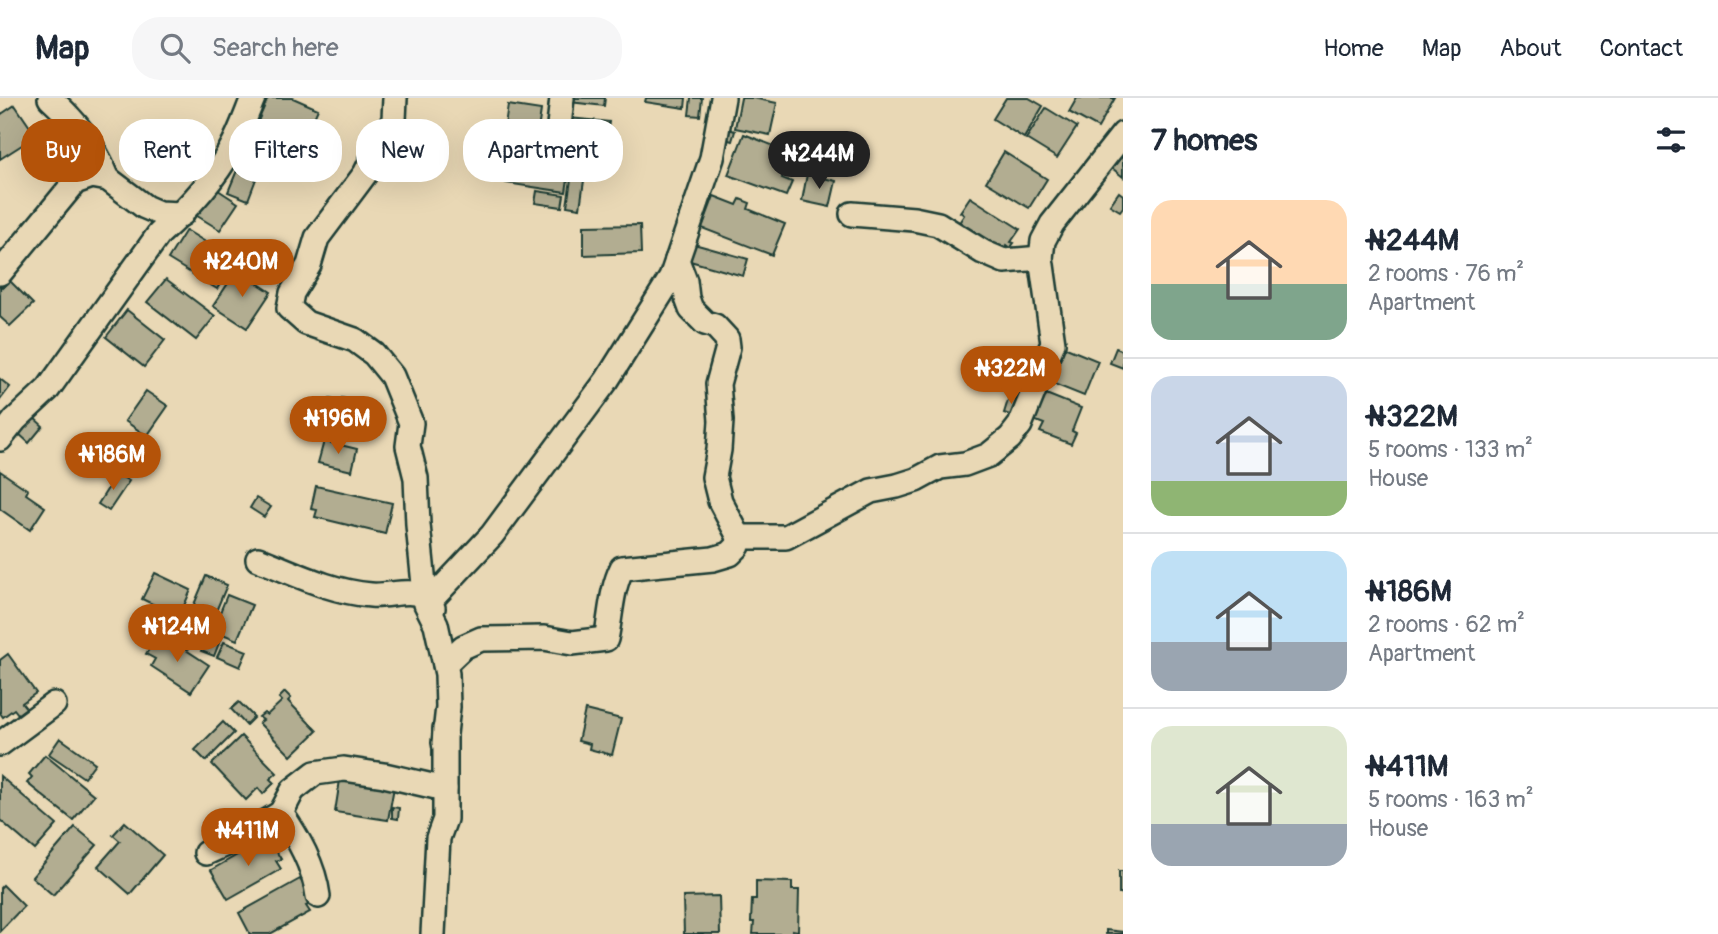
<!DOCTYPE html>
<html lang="en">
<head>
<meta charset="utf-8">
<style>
	:root { --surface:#fff; --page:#f6f6f7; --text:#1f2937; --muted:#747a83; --line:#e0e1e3; --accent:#b45309 }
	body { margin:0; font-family:Pangolin,sans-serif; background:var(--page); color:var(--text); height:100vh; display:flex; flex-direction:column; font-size:26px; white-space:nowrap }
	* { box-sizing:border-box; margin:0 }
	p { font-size:23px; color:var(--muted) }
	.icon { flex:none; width:38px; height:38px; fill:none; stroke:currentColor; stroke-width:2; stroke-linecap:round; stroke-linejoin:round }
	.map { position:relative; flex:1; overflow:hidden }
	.sheet { display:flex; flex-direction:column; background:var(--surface); width:595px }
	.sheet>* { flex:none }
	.guide { position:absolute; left:21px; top:21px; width:665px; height:63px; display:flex; gap:14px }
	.price { position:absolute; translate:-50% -60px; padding:0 16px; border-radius:24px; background:var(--accent); color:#fff; font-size:23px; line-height:46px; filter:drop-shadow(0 2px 4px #0008) }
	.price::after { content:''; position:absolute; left:50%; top:42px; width:21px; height:16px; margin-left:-10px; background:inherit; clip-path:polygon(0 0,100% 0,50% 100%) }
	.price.on { background:#222; color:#fff }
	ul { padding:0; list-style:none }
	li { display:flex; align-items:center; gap:21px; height:175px; padding:0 28px }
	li+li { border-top:2px solid var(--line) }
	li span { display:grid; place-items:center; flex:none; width:196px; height:140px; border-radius:21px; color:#555 }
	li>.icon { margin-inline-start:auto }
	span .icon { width:84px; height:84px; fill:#fffc; stroke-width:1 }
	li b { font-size:30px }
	h2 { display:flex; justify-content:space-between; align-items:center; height:84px; padding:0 28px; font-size:30px }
	.chip { padding:0 24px; border-radius:28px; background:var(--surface); box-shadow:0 7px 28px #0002; font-size:24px; line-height:63px }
	.chip.on { background:var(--accent); color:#fff }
	header { display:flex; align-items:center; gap:42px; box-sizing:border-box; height:98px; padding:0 35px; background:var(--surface); border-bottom:2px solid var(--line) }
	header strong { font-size:33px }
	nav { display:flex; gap:38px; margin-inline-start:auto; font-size:24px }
	.search { width:490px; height:63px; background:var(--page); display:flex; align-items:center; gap:18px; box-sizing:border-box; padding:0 24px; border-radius:28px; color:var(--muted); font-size:26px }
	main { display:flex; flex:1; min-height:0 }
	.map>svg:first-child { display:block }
	.building { fill:#b2ad91; stroke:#1f3d34; stroke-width:2 }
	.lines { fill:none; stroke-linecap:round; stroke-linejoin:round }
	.minor-casing { stroke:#1f3d34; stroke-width:28 }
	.minor { stroke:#e9d8b5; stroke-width:23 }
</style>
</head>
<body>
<header>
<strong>Map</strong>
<div class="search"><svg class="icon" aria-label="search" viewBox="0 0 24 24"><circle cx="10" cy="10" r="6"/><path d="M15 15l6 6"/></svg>Search here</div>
<nav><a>Home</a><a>Map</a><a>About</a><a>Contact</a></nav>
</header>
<main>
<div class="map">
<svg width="1123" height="836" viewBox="0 0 1123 836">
	<rect width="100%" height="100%" fill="#e9d8b5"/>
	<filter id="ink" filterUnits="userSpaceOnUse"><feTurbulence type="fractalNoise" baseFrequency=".0143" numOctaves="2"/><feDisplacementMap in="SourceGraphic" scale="14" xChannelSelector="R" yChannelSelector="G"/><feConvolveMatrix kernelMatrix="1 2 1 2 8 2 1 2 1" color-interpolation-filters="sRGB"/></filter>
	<g filter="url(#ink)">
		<g class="building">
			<path d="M 268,0 L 293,0 L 318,11 L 304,43 L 258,23 Z"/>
			<path d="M 570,0 L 605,0 L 604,8 L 570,4 Z"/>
			<path d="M 646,0 L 686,0 L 685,10 L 645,4 Z"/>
			<path d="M 691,0 L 702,0 L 700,18 L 689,17 Z"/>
			<path d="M 741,0 L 753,0 L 777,5 L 770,37 L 735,30 Z"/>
			<path d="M 1006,0 L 1029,0 L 1043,8 L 1024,40 L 993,21 Z"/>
			<path d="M 1077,0 L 1115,0 L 1098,30 L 1069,14 Z"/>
			<path d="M 15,7 L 36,38 L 0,61 L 0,17 Z"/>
			<path d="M 508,7 L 541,12 L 536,46 L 503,41 Z"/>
			<path d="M 1046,10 L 1077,29 L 1057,60 L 1026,41 Z"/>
			<path d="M 569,20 L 609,24 L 605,55 L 566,51 Z"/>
			<path d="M 722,29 L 735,33 L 732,43 L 719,39 Z"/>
			<path d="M 255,31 L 285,44 L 272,73 L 243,60 Z"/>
			<path d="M 744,36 L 787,53 L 783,64 L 787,66 L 782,80 L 792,84 L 786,98 L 728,77 Z"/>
			<path d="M 511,52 L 571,61 L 566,94 L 506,85 Z"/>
			<path d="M 1004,54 L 1047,81 L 1029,110 L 986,84 Z"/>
			<path d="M 1123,57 L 1123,79 L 1112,70 Z"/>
			<path d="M 574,61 L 587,62 L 580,110 L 567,108 Z"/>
			<path d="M 240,65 L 259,73 L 248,102 L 228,94 Z"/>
			<path d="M 807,76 L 836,83 L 830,109 L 802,103 Z"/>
			<path d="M 212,88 L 238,105 L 220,132 L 194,116 Z"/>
			<path d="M 537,93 L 564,97 L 562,109 L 535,105 Z"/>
			<path d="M 1119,94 L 1123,97 L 1123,109 L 1120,113 L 1110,107 Z"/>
			<path d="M 714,98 L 737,107 L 740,101 L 750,105 L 748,111 L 785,126 L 772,157 L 702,130 Z"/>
			<path d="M 970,99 L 1020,131 L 1011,144 L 1014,145 L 1010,150 L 1006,147 L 999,159 L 955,131 L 964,117 L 960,114 Z"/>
			<path d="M 640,127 L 641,155 L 584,157 L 584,128 Z"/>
			<path d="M 186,132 L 235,162 L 217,191 L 168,161 Z"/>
			<path d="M 694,146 L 748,161 L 743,178 L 690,163 Z"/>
			<path d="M 237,172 L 271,194 L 247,230 L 213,208 Z"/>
			<path d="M 166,181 L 215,218 L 196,242 L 147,204 Z"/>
			<path d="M 10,183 L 33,206 L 10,228 L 0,219 L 0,187 L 3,190 Z"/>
			<path d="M 127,212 L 165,242 L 144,269 L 106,239 Z"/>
			<path d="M 1059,247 L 1098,263 L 1084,298 L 1044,282 Z"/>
			<path d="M 1116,250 L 1123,253 L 1123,270 L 1110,265 Z"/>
			<path d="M 0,281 L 10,289 L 0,302 Z"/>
			<path d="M 146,293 L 168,308 L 147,338 L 125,323 Z"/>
			<path d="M 1046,296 L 1081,310 L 1072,333 L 1076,335 L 1071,346 L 1040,334 L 1044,326 L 1031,321 L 1037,305 L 1041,307 Z"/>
			<path d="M 1009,299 L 1019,302 L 1013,318 L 1004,315 Z"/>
			<path d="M 342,300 L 359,305 L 355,319 L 345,316 L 338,337 L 320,332 L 330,301 L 341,304 Z"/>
			<path d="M 33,319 L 43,328 L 29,345 L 18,335 Z"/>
			<path d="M 324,343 L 357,351 L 352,373 L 318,365 Z"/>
			<path d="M 0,373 L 28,392 L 26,396 L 45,409 L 30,432 L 0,411 Z"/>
			<path d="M 117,376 L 129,383 L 109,413 L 98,406 Z"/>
			<path d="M 316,388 L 392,405 L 385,436 L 315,419 L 317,412 L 311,411 Z"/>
			<path d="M 256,400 L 271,409 L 264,419 L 250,410 Z"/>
			<path d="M 155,475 L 191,492 L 179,519 L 142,501 Z"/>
			<path d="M 206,478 L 227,487 L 203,544 L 182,535 Z"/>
			<path d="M 227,497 L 252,507 L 237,542 L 213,532 Z"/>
			<path d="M 208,536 L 221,540 L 214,558 L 201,553 Z"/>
			<path d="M 155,541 L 165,547 L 169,541 L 209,567 L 191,594 L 151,568 L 155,561 L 146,556 Z"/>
			<path d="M 224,544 L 247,553 L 240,569 L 217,559 Z"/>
			<path d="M 8,556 L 36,595 L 22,605 L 26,610 L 18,616 L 14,611 L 3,619 L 0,615 L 0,562 Z"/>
			<path d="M 285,594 L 291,600 L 288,603 L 317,633 L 291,658 L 259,625 L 263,622 L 259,619 L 264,615 L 267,617 L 282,603 L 279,600 Z"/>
			<path d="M 239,604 L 254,619 L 246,627 L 231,611 Z"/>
			<path d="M 585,612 L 621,621 L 612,657 L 589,651 L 590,646 L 578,643 Z"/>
			<path d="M 223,624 L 234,635 L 206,663 L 195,652 Z"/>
			<path d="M 241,638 L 277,675 L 270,681 L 274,685 L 263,696 L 258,690 L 246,702 L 212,666 Z"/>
			<path d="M 60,640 L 95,665 L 84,680 L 49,656 Z"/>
			<path d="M 45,657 L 94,697 L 73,722 L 27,685 L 32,679 L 29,676 Z"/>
			<path d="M 0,678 L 57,727 L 35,752 L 0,722 Z"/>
			<path d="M 376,680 L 394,689 L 388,722 L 335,714 L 340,682 L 374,688 Z"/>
			<path d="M 392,709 L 399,710 L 398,721 L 392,720 Z"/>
			<path d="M 125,724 L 163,757 L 130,796 L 98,768 L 120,743 L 113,737 Z"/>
			<path d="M 75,729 L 97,747 L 53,797 L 32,779 Z"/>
			<path d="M 271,738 L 279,752 L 276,753 L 281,761 L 276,763 L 281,771 L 228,801 L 211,772 Z"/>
			<rect x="1119" y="773" width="4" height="23"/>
			<path d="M 300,781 L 308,795 L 304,797 L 310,806 L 306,808 L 310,814 L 270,836 L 250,836 L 239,815 Z"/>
			<path d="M 756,783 L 792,784 L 792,792 L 799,792 L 798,833 L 792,832 L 792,836 L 753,836 L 754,824 L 751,824 L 752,801 L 756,801 Z"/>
			<path d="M 3,787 L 24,808 L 0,833 L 0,790 Z"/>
			<path d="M 719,798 L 720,836 L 684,836 L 683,799 Z"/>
			<path d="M 1106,832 L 1123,834 L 1123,836 L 1106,836 Z"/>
		</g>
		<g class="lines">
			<g class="minor-casing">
				<g id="minor">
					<path d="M 50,0 C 57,7 64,13 70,20 C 87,38 99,59 108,81"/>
					<path d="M 395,0 L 394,22 L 380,45 L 365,76 L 317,140 L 309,167 L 292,195 L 289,210 L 306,225 L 355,242 L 374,256 L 392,278 L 411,325 L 408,348 L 416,380 L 418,427 L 426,506 L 436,526 L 447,576 L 448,609 L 444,645"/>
					<path d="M 558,37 L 562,0"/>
					<path d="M 852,116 L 914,121 L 938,126 L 983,154 L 1004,163 L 1041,160"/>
					<path d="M 0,175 L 75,84 L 92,78 L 108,81 L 145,109 L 159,115 L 182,116"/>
					<path d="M 0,341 L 15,322 L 48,291 L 159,136 C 187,111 213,84 231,51 C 240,35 246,17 253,0"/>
					<path d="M 739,439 L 786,439 L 871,393 L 897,388 L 916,382 L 940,369 L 965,366 L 989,357 L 1010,340 L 1020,327 L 1053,245 L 1041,160 L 1043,143 L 1052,126 L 1123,36"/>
					<path d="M 258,461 C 294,475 331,494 371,497 C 395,499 421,484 433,510"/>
					<path d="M 430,503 L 492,437 L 607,282 L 671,180 L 712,60 L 723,0"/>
					<path d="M 445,566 L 463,549 L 481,541 L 544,540 L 572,545 L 606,541 C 611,518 611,492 622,470 L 713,461 L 730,456 L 738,448 L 739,439 L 720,403 L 714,379 L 719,352 L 721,323 L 718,286 L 728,249 L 727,241 L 715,228 L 705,225 L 691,211 L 687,200 L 685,183 L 677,162"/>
					<path d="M 0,646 L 54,606"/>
					<path d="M 206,755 L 239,740 L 281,715"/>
					<path d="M 318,798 C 314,767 298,740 281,715 L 293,692 L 315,675 L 344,671 L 384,677 L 445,691"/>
					<path d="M 433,836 L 438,740 L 445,721 L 445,631"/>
				</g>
			</g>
			<use href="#minor" class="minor"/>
		</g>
	</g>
</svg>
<b class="price on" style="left:819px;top:93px">₦244M</b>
<b class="price" style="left:242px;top:201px">₦240M</b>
<b class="price" style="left:1011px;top:308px">₦322M</b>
<b class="price" style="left:338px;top:358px">₦196M</b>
<b class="price" style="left:113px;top:394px">₦186M</b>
<b class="price" style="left:177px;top:566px">₦124M</b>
<b class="price" style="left:248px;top:770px">₦411M</b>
<div class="guide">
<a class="chip on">Buy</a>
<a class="chip">Rent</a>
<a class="chip">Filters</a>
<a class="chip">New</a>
<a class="chip">Apartment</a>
</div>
</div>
<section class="sheet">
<h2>7 homes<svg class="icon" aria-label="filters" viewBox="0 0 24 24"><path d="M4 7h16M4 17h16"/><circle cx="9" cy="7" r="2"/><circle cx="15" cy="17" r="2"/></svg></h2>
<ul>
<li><span style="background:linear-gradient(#ffd9b3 60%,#7fa58c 0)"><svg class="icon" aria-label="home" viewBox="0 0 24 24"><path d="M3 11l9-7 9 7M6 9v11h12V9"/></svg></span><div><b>₦244M</b><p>2 rooms · 76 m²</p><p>Apartment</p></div></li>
<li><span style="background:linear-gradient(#c9d6e8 75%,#8fb573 0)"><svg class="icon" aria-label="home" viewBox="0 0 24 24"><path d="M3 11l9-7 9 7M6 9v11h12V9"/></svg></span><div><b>₦322M</b><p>5 rooms · 133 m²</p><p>House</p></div></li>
<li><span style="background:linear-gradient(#bfe0f5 65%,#9aa5b1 0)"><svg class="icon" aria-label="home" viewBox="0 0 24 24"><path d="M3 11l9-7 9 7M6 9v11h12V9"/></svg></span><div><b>₦186M</b><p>2 rooms · 62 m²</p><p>Apartment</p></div></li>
<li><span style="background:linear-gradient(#dfe7d0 70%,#9aa5b1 0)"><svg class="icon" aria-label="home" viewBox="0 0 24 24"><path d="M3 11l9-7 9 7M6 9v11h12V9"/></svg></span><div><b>₦411M</b><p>5 rooms · 163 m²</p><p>House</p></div></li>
</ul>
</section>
</main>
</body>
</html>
